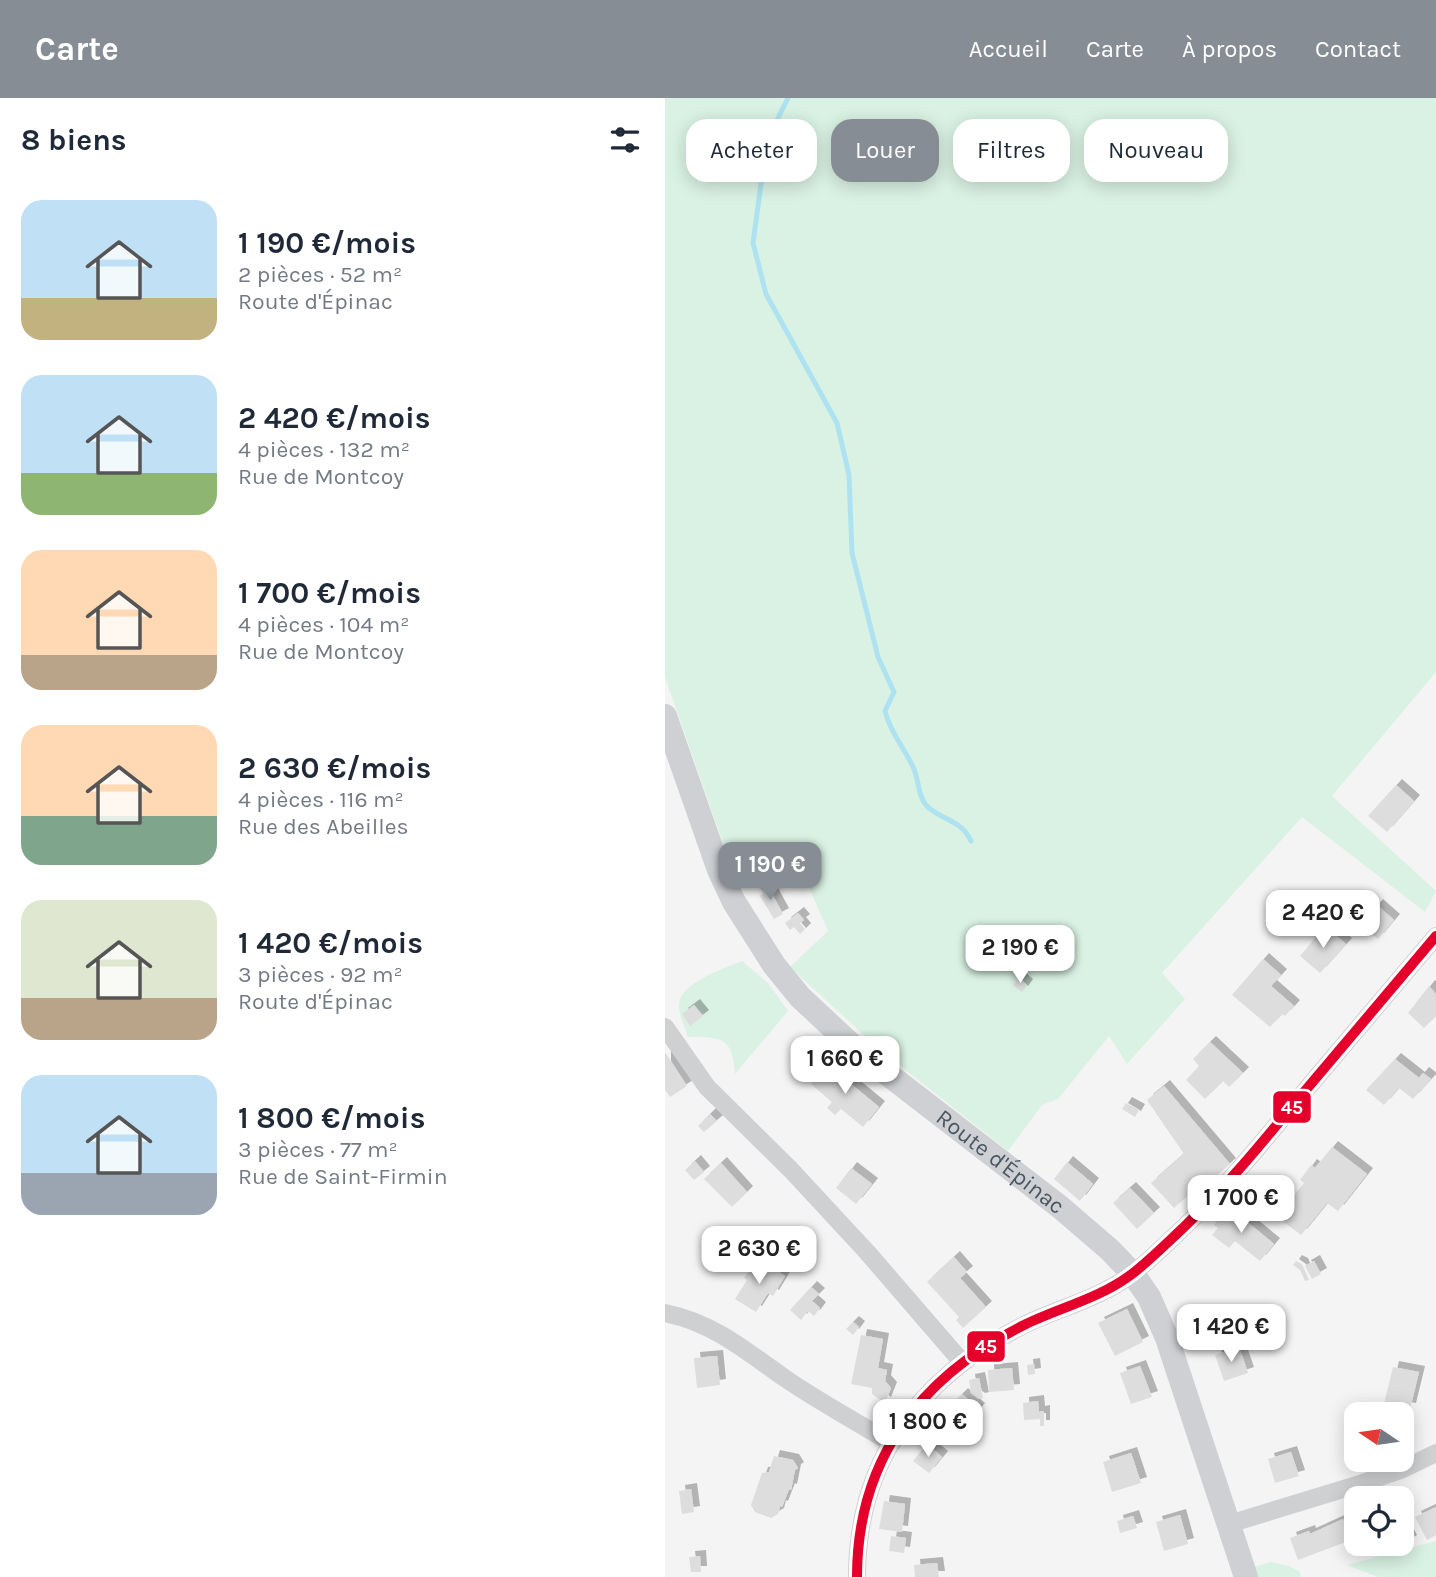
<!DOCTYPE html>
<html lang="fr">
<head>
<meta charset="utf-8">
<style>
	:root { --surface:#fff; --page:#f2f2f3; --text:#1f2937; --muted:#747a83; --accent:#868d94 }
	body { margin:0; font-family:Karla,sans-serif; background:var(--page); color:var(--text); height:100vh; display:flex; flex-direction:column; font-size:26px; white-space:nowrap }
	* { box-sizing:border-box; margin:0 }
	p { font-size:23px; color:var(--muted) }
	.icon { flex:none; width:38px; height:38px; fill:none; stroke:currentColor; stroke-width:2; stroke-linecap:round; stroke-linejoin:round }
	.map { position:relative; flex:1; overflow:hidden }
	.drawer { display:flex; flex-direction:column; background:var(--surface); width:665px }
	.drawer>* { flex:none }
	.banner { position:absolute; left:21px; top:21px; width:644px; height:63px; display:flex; gap:14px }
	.needle { width:46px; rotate:283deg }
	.buttons { position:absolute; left:679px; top:1304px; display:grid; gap:14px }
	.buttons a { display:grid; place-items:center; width:70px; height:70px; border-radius:14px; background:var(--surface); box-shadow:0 4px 18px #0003; font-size:35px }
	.price { position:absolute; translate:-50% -60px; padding:0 16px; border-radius:14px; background:#fff; color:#222; font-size:23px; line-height:46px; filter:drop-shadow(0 2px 4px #0008) }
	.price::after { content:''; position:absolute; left:50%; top:42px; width:21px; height:16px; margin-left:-10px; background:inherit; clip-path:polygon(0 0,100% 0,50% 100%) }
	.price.selected { background:var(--accent); color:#fff }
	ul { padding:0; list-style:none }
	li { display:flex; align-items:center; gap:21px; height:175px; padding:0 21px }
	li span { display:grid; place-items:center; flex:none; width:196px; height:140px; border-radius:21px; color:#555 }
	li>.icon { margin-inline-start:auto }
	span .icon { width:84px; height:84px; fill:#fffc; stroke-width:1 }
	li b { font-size:30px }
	h2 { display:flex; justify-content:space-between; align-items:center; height:84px; padding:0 21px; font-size:30px }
	.pill { padding:0 24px; border-radius:21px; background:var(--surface); box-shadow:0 4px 18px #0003; font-size:24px; line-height:63px }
	.pill.selected { background:var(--accent); color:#fff }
	header { display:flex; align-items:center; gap:42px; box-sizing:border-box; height:98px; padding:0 35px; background:var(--accent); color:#fff }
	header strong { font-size:33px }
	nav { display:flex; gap:38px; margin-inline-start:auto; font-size:24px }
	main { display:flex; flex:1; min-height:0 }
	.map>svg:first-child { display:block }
	.green { fill:#d9f2e3 }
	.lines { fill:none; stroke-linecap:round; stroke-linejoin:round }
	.stream { stroke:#aee2f0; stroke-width:5 }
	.building { fill:#ddddde; filter:url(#shadow) }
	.street { stroke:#ced0d2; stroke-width:18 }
	.secondary { stroke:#ced0d4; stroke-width:24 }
	.bus-1-casing { stroke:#fff; stroke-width:16 }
	.bus-1 { stroke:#e4002b; stroke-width:10 }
	.labels { text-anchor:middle; stroke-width:7; stroke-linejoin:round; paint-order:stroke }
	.street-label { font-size:23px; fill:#4a5661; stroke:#fff }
	.line-badge { stroke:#fff; stroke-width:2.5 }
	.badge-label { font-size:19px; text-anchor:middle; font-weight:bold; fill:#fff }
</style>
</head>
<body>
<header>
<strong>Carte</strong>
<nav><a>Accueil</a><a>Carte</a><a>À propos</a><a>Contact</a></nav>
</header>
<main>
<section class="drawer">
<h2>8 biens<svg class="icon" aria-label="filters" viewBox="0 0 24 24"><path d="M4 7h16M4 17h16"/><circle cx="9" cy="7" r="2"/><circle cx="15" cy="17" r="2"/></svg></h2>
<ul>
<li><span style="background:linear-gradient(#bfe0f5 70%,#c2b280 0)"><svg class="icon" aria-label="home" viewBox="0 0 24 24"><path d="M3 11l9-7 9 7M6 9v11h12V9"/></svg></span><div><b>1 190 €/mois</b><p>2 pièces · 52 m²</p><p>Route d'Épinac</p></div></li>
<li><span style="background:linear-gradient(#bfe0f5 70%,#8fb573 0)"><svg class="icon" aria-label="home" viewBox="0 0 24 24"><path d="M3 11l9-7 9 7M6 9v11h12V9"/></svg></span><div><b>2 420 €/mois</b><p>4 pièces · 132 m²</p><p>Rue de Montcoy</p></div></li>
<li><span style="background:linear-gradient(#ffd9b3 75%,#b9a48a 0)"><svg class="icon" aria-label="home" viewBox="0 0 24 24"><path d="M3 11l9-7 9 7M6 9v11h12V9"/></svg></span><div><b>1 700 €/mois</b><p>4 pièces · 104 m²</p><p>Rue de Montcoy</p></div></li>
<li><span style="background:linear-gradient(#ffd9b3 65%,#7fa58c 0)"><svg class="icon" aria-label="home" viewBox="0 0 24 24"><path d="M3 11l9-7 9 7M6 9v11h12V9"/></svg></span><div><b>2 630 €/mois</b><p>4 pièces · 116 m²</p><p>Rue des Abeilles</p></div></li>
<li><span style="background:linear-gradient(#dfe7d0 70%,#b9a48a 0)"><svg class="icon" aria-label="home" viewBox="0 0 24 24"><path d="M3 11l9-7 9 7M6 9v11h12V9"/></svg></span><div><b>1 420 €/mois</b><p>3 pièces · 92 m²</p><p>Route d'Épinac</p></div></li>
<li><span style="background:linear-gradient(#bfe0f5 70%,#9aa5b1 0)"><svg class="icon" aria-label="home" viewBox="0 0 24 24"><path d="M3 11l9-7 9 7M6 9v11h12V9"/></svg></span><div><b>1 800 €/mois</b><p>3 pièces · 77 m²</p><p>Rue de Saint-Firmin</p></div></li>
</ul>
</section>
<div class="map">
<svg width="771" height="1479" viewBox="0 0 771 1479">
	<defs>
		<filter id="shadow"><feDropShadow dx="6" dy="-6" stdDeviation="0" flood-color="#0004"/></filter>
	</defs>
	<rect width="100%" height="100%" fill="#f4f4f4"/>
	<g class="green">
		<path d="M 0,0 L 771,0 L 771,574 L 667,698 L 771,793 L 760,814 L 637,719 L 497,875 L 520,901 L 462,966 L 444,938 L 393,1001 L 377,1007 L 343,1053 L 214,951 L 125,869 L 163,833 L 134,767 L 79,790 L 60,751 L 0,579 Z"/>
		<path d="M 77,863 L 103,885 L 123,913 L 70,976 C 68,939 56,939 23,939 C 20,930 13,915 14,906 C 16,884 60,870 77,863 Z"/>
		<path d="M 771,1443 L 771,1479 L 713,1479 L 682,1467 Z"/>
		<path d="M 606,1464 L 624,1468 L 635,1474 L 636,1479 L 592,1479 L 589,1469 Z"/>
	</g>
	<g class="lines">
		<path class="stream" d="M 123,0 L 102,42 L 88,145 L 101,196 L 172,325 L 184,377 L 187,455 L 213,559 L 229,594 L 220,613 C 225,634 240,651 249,671 C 254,683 253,701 264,710 C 280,723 297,723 306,743"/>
	</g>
	<g class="building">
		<path d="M 731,687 L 749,703 L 722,734 L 703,718 Z"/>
		<path d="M 101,785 L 118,816 L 109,821 L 95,798 L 98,795 L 94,788 Z"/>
		<path d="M 712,807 L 729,822 L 713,841 L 695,826 Z"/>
		<path d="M 133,815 L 139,822 L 135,825 L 140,831 L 135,836 L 129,829 L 125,832 L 120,825 Z"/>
		<path d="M 660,828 L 681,846 L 655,875 L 635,858 Z"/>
		<path d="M 598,861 L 616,877 L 606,888 L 629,908 L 620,918 L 617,916 L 605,929 L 567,897 Z"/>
		<path d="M 354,880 L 362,887 L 357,894 L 348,887 Z"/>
		<path d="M 764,888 L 771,896 L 771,918 L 759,930 L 743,915 Z"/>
		<path d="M 29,907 L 38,918 L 25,928 L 17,916 Z"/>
		<path d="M 545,944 L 578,975 L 564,989 L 558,983 L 540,1001 L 521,982 L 534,968 L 528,961 Z"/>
		<path d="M 144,949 L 151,955 L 141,966 L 134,961 Z"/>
		<path d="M 0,954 L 22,988 L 5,999 L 0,992 Z"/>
		<path d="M 730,961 L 754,980 L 758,975 L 766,981 L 748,1001 L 734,990 L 719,1007 L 701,992 Z"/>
		<path d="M 163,967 L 214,1009 L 198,1029 L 176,1011 L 170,1017 L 162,1010 L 167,1004 L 146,986 Z"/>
		<path d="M 499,988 L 565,1066 L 541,1087 L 539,1084 L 509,1110 L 486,1085 L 519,1056 L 482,1002 Z"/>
		<path d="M 461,1005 L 474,1012 L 470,1019 L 457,1011 Z"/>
		<path d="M 45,1016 L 52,1023 L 39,1034 L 33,1028 Z"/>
		<path d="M 667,1049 L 702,1076 L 673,1113 L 662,1105 L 636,1137 L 612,1119 L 639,1085 L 635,1082 L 646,1067 L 650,1070 Z"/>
		<path d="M 30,1063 L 39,1074 L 29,1082 L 20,1072 Z"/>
		<path d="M 402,1064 L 428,1086 L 415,1103 L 389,1081 Z"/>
		<path d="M 56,1065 L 82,1094 L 67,1109 L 39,1081 Z"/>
		<path d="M 186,1070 L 207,1086 L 191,1106 L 171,1090 Z"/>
		<path d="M 465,1090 L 489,1115 L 472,1131 L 448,1105 Z"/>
		<path d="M 564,1109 L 609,1146 L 595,1163 L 570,1143 L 564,1150 L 547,1137 L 553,1130 L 549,1127 Z"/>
		<path d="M 289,1159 L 302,1174 L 295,1180 L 321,1209 L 298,1230 L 291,1222 L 294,1219 L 262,1184 Z"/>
		<path d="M 631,1163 L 637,1166 L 644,1182 L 640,1183 L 635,1172 L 628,1167 Z"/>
		<path d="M 649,1163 L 656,1176 L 647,1181 L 640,1168 Z"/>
		<path d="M 98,1164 L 120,1178 L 108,1198 L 103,1195 L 91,1214 L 70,1201 L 82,1182 L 79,1180 L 88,1167 L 93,1170 Z"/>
		<path d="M 146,1189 L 154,1196 L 147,1203 L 155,1210 L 149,1218 L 143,1213 L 136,1222 L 125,1212 Z"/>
		<path d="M 462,1211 L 478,1244 L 450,1258 L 433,1225 Z"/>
		<path d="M 188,1224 L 194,1229 L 188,1237 L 181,1231 Z"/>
		<path d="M 196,1237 L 218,1241 L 213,1270 L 222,1272 L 220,1283 L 226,1290 L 220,1305 L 207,1296 L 207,1290 L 186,1286 Z"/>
		<path d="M 574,1249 L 583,1275 L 559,1283 L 550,1257 Z"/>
		<path d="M 52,1258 L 55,1287 L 32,1290 L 29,1260 Z"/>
		<path d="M 369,1266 L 370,1276 L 363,1277 L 362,1267 Z"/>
		<path d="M 475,1268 L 487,1299 L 466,1306 L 455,1275 Z"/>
		<path d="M 728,1269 L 754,1274 L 745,1311 L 719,1306 Z"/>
		<path d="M 347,1270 L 349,1292 L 324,1294 L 323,1272 Z"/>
		<path d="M 314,1280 L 318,1300 L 314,1301 L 306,1295 L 304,1282 Z"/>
		<path d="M 297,1296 L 314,1311 L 291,1339 L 275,1326 L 285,1314 L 282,1311 Z"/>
		<path d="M 373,1303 L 374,1314 L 379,1313 L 379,1328 L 375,1328 L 375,1321 L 359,1322 L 358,1305 Z"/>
		<path d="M 262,1346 L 277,1359 L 264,1375 L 248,1363 Z"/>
		<path d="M 626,1354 L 634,1378 L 610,1385 L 603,1361 Z"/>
		<path d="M 466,1355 L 476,1385 L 447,1394 L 438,1364 Z"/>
		<path d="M 109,1358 L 128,1362 L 133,1370 L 130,1372 L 126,1392 L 124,1391 L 117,1409 L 115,1408 L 113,1416 L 106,1420 L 90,1414 L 86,1407 L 97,1375 L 104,1374 Z"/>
		<path d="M 26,1391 L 29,1414 L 17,1416 L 14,1393 Z"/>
		<path d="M 219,1403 L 240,1406 L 237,1434 L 214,1431 Z"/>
		<path d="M 771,1409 L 771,1437 L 762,1442 L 750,1419 Z"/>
		<path d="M 515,1417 L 523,1446 L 499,1453 L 491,1424 Z"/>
		<path d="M 468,1418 L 472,1430 L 455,1435 L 452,1423 Z"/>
		<path d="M 678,1421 L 686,1442 L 633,1462 L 625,1440 L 644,1433 L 645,1436 Z"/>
		<path d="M 737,1425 L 746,1443 L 737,1448 Z"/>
		<path d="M 226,1438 L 241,1440 L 239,1455 L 224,1453 Z"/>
		<path d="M 35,1458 L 36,1474 L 26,1474 L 24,1459 Z"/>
		<path d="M 272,1465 L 274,1479 L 250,1479 L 249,1467 Z"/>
	</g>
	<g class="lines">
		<g class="street">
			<path d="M 0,929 L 42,989 L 126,1072 L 202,1154 L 297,1264"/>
			<path d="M 0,1215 C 49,1225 81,1253 121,1281 C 155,1304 191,1324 227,1345"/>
			<path d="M 564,1426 L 698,1385 L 738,1371 L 771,1355"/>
			<path d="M 192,1479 C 192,1362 255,1279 357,1228 C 393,1210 434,1201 467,1176 C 484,1163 502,1145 518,1130 C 560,1090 597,1045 634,1000 C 680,946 726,892 771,838"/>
		</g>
		<path class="secondary" id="s1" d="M 0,618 L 54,772 L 69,804 L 109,867 L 135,899 L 194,954 L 395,1109 L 445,1152 L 468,1176 L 484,1199 L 502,1240 L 581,1479"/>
		<g class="bus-1-casing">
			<path id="bus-1" d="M 192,1479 C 192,1362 255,1279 357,1228 C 393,1210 434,1201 467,1176 C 484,1163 502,1145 518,1130 C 560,1090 597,1045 634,1000 C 680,946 726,892 771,838"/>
		</g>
		<use href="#bus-1" class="bus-1"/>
	</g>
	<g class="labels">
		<g class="street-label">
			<text dy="8" stroke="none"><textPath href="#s1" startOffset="574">Route d'Épinac</textPath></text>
		</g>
	</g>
	<g class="line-badge">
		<rect x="607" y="992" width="40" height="34" rx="7" fill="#e4002b"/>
		<rect x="301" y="1232" width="40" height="33" rx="7" fill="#e4002b"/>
	</g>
	<g class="badge-label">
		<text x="627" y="1016">45</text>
		<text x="321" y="1255">45</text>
	</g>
</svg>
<div class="buttons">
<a><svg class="needle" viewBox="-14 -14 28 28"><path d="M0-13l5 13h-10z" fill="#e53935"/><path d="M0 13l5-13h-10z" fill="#747a83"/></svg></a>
<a><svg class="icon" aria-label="locate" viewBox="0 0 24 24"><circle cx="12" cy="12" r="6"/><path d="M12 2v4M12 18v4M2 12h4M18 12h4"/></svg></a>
</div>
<b class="price selected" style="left:105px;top:804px">1 190 €</b>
<b class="price" style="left:658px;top:852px">2 420 €</b>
<b class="price" style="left:355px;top:887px">2 190 €</b>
<b class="price" style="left:180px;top:998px">1 660 €</b>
<b class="price" style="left:576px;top:1137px">1 700 €</b>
<b class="price" style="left:94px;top:1188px">2 630 €</b>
<b class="price" style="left:566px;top:1266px">1 420 €</b>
<b class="price" style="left:263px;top:1361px">1 800 €</b>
<div class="banner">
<a class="pill">Acheter</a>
<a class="pill selected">Louer</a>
<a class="pill">Filtres</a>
<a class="pill">Nouveau</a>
</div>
</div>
</main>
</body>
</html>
